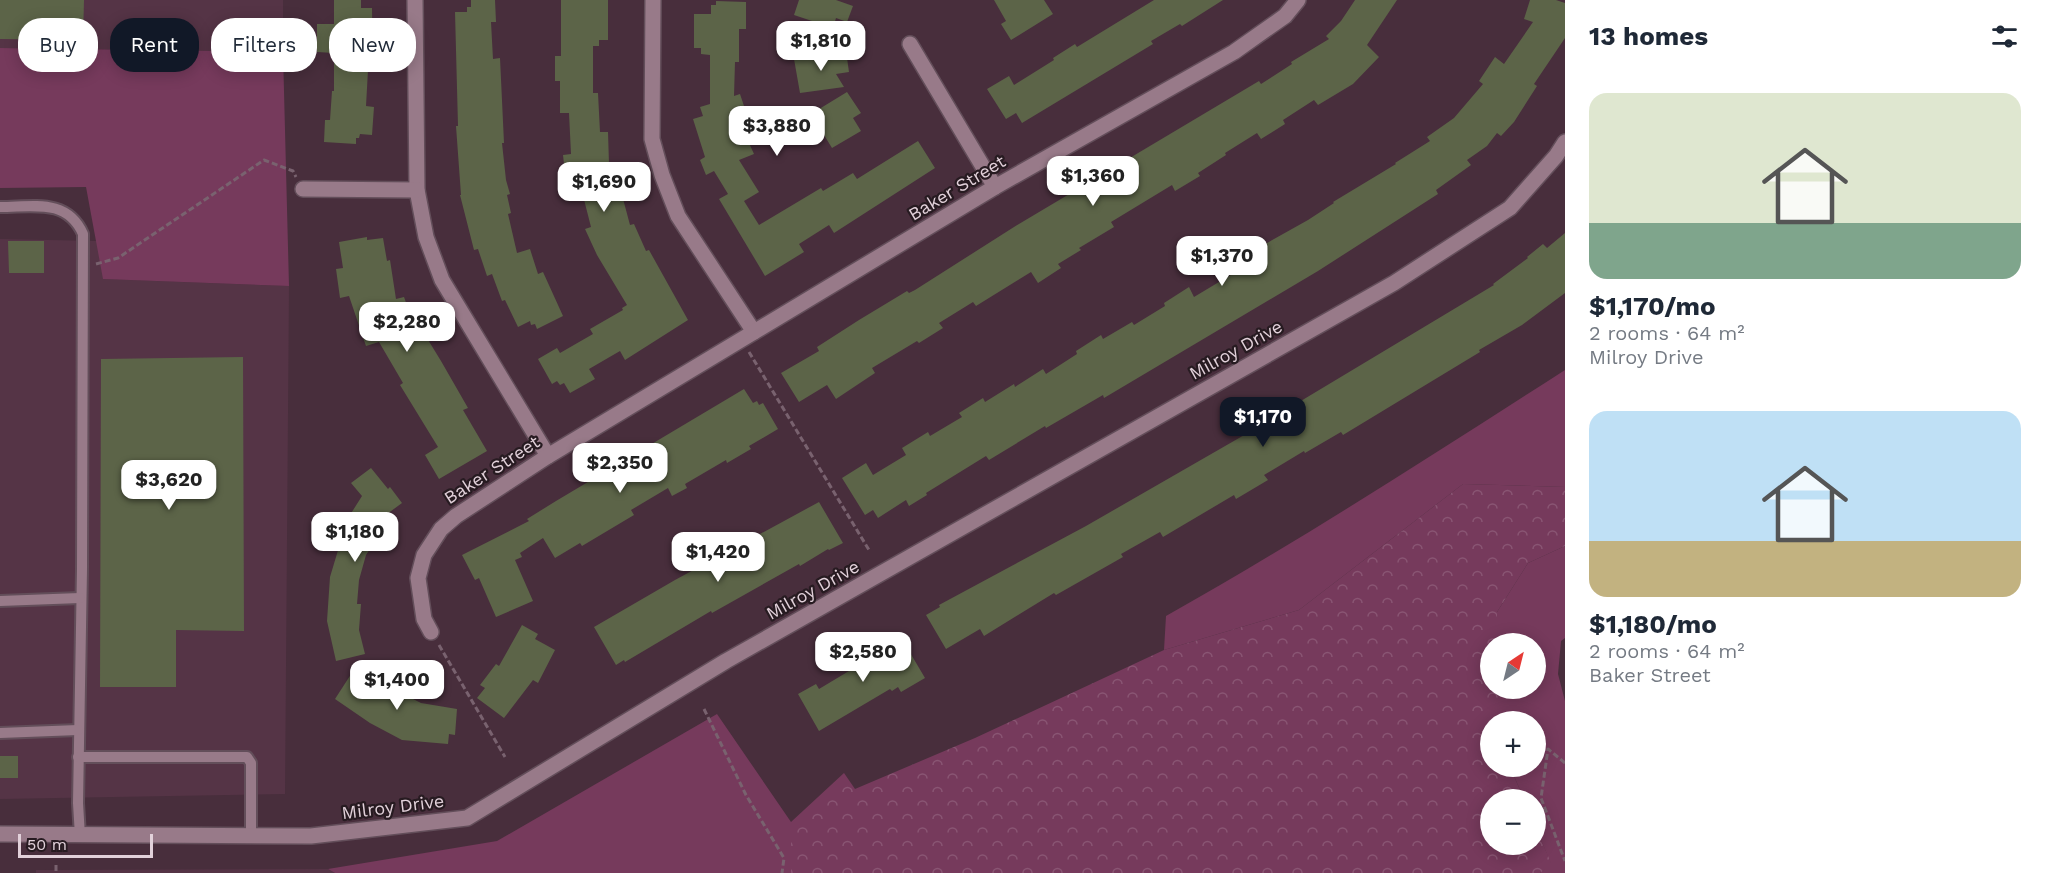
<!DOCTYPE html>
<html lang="en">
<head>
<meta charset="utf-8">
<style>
	:root { --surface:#fff; --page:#f2f2f3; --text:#1f2937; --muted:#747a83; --accent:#111827 }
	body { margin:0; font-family:"Work Sans",sans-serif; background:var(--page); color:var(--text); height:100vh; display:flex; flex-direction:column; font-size:22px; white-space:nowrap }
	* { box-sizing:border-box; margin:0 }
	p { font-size:20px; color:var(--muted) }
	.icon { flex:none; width:33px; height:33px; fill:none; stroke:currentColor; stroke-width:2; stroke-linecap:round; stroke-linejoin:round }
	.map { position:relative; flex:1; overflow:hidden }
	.details { display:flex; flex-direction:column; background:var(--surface); width:480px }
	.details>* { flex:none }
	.top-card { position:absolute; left:18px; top:18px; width:570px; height:54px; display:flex; gap:12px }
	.needle { width:39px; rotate:35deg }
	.buttons { position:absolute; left:1480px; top:633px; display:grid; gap:12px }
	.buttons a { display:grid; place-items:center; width:66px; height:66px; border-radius:50%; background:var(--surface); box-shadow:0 3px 15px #0003; font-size:30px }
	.scale { position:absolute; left:18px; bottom:15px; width:135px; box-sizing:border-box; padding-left:6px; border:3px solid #e2d1da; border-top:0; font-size:16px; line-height:21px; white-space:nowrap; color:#e2d1da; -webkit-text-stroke:4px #271b21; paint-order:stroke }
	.price { position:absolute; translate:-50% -51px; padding:0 14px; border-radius:12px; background:#fff; color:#222; font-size:20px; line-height:39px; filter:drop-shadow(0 2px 3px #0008) }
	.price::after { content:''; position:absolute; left:50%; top:36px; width:18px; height:14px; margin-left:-9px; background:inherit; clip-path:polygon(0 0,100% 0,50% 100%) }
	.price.active { background:var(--accent); color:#fff }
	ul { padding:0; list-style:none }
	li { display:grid; align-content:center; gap:12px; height:318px; padding:0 24px }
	li span { display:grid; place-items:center; height:186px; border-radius:18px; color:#555 }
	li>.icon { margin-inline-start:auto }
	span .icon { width:108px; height:108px; fill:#fffc; stroke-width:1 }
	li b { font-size:26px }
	h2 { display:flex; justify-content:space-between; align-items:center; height:72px; padding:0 24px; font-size:26px }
	.chip { padding:0 21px; border-radius:24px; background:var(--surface); box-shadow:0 3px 15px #0003; font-size:21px; line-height:54px }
	.chip.active { background:var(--accent); color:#fff }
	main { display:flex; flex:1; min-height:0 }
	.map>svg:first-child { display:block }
	.built { fill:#553446 }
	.grass { fill:#763a5c }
	.forest { fill:url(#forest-crowns) }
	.building { fill:#5c6448 }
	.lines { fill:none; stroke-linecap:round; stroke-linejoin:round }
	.service-casing { stroke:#634e5a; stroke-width:14 }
	.minor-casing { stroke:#634e5a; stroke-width:18 }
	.tertiary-casing { stroke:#634e5a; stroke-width:18 }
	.path { stroke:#79626f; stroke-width:3; stroke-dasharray:6 3; stroke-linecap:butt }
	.service { stroke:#987a89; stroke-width:10 }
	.minor { stroke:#987a89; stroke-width:15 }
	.tertiary { stroke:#987a89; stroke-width:15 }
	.labels { text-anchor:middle; stroke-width:4.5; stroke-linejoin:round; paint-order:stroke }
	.street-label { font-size:18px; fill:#e2d1da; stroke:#271b21 }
</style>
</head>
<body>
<main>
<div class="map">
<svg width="1565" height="873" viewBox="0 0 1565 873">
	<defs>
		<pattern id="forest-crowns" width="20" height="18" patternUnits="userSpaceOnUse" patternTransform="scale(1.5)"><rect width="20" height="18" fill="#763a5c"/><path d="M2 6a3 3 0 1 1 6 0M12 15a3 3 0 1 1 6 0" fill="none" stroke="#895573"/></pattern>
	</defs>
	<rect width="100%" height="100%" fill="#482e3c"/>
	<g class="built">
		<path d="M 0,0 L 283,0 L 283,52 L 0,48 Z"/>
		<path d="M 0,239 L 97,241 L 104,279 L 289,286 L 285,794 L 0,799 Z"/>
		<path d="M 328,869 L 335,873 L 36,873 L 36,870 Z"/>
	</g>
	<g class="grass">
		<path d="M 0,48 L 283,52 L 289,286 L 103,279 L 86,187 L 0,188 Z"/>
		<path d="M 1565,370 L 1565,487 L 1463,484 L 1299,610 L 1164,650 L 1166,616 C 1303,539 1434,454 1565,370 Z"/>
		<path d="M 1565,546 L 1565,638 L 1561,641 L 1558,674 L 1565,701 L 1565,873 L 1540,873 L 1551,864 L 1536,828 L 1536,800 L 1524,799 L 1510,767 L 1536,766 L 1536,722 L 1498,721 L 1498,689 L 1536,688 L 1536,644 L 1497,643 L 1497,612 L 1528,563 Z"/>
		<path d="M 717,714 L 791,822 L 791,873 L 335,873 L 328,869 L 497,841 Z"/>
	</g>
	<path class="forest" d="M 1463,484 L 1565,487 L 1565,546 L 1528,563 L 1497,612 L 1497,643 L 1491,644 L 1491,688 L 1498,689 L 1498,721 L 1491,722 L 1491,766 L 1510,767 L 1524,799 L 1491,800 L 1491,844 L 1536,844 L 1536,828 L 1552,865 L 1540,873 L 791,873 L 791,822 L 844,773 L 855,789 L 975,738 L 1164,650 L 1299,610 Z"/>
	<g class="building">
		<path d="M 0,0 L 84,0 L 83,40 L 0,39 Z"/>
		<path d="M 334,0 L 361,0 L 361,8 L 372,8 L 373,70 L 368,70 L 366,106 L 374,107 L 372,135 L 360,134 L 359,138 L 356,138 L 356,144 L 324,142 L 325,120 L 330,120 L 332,91 L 334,91 L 334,53 L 317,52 L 317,24 L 334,24 Z"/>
		<path d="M 471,0 L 495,0 L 496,22 L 491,22 L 493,59 L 500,58 L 504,143 L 502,143 L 506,180 L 510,194 L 507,195 L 511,213 L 508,214 L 517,253 L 530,249 L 538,274 L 543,272 L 563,316 L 537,329 L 535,324 L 531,325 L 530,321 L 518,327 L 505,300 L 502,301 L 492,274 L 487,276 L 478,249 L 474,250 L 460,195 L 461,195 L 456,126 L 458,126 L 455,12 L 467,12 L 467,7 L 471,7 Z"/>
		<path d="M 561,0 L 608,0 L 608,40 L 599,40 L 599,46 L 593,46 L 593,93 L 598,93 L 600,132 L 608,132 L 609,164 L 612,163 L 616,197 L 622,195 L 630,225 L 634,224 L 646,251 L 649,250 L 688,320 L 625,360 L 620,351 L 589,369 L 595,379 L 570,393 L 564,383 L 560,385 L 557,381 L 552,384 L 538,359 L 557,348 L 560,353 L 593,334 L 590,329 L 623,310 L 622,308 L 627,305 L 597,255 L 585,229 L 591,227 L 579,180 L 566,182 L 563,155 L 571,154 L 569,113 L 560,113 L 560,81 L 555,81 L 555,56 L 561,56 Z"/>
		<path d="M 799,0 L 836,0 L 853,6 L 847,22 L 836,18 L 833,28 L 794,15 Z"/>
		<path d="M 994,0 L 1044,0 L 1053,14 L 1011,40 L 1001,24 L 1006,21 Z"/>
		<path d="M 1154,0 L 1223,0 L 1182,26 L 1180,24 L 1151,41 L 1153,44 L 1022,123 L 1016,113 L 1006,119 L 987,89 L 1009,76 L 1014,85 L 1054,60 L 1053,58 L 1075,44 L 1077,47 Z"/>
		<path d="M 1355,0 L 1397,0 L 1367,45 L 1379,57 L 1353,84 L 1318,105 L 1314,100 L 1283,120 L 1285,124 L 1261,139 L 1257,133 L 1225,153 L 1226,155 L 1198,173 L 1200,176 L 1175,191 L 1172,185 L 1111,222 L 1114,227 L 1079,248 L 1081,250 L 1058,264 L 1061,268 L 1038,283 L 1031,272 L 976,306 L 973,302 L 939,323 L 943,328 L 919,343 L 917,341 L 872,368 L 875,373 L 836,399 L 827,385 L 799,402 L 781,373 L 819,351 L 817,347 L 859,320 L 907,291 L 909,293 L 915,290 L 1014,227 L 1259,81 L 1261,84 L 1292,64 L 1291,62 L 1329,39 L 1326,36 L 1341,21 Z"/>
		<path d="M 1530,0 L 1556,0 L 1565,3 L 1565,38 L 1534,84 L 1537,86 L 1514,122 L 1501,136 L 1497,133 L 1487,146 L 1467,160 L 1471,165 L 1436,190 L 1438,194 L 1318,271 L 1104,398 L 1103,395 L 1046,428 L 1045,426 L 989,460 L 986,456 L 926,493 L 927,495 L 909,506 L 906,500 L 878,518 L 873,510 L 865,515 L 842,478 L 866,463 L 873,475 L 906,455 L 902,448 L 928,432 L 930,436 L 962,417 L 959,413 L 983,398 L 985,402 L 1014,384 L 1015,387 L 1043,369 L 1046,374 L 1077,354 L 1076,351 L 1101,335 L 1103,339 L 1132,322 L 1134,325 L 1165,306 L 1164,303 L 1189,287 L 1194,297 L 1254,261 L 1249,253 L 1308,220 L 1334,203 L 1333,202 L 1396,164 L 1395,163 L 1430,141 L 1427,137 L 1454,118 L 1483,84 L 1479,81 L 1495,57 L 1504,64 L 1533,22 L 1524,19 Z"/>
		<path d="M 716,1 L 746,2 L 746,29 L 739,29 L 739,62 L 735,62 L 734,96 L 740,94 L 749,121 L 740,123 L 754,154 L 739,160 L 759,192 L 744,201 L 759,225 L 821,188 L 823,191 L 853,173 L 857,179 L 918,141 L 935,168 L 834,233 L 829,225 L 799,244 L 804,252 L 765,276 L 719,199 L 728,194 L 714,171 L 706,175 L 700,160 L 705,157 L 693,119 L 703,116 L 700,107 L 710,104 L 710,55 L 701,54 L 701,48 L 694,48 L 694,14 L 711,14 L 711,5 L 716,5 Z"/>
		<path d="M 846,51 L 849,72 L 836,74 L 844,87 L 800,93 L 794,59 Z"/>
		<path d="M 847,92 L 861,113 L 853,118 L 861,131 L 832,148 L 811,114 Z"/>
		<path d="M 1565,233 L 1565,293 L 1522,325 L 1479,350 L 1480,352 L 1343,435 L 1341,432 L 1305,453 L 1304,451 L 1264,475 L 1268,480 L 1236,499 L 1234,495 L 1163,537 L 1160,532 L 1121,554 L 1123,557 L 1056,595 L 1054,593 L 984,636 L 980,629 L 946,649 L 926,615 L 940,607 L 939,605 L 1086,526 L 1246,434 L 1494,285 L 1493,284 L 1528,258 L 1527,257 L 1543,244 L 1547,248 Z"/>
		<path d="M 367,237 L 367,240 L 383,238 L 387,261 L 390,260 L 396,299 L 404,297 L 417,333 L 422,330 L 441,361 L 468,408 L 463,410 L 487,451 L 439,479 L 425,455 L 438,447 L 400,385 L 403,383 L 379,342 L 366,346 L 349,296 L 340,298 L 336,269 L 343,268 L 339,242 Z"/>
		<path d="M 8,241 L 44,241 L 44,273 L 9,273 Z"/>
		<path d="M 243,357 L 244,631 L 176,630 L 176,687 L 100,687 L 101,359 Z"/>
		<path d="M 744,389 L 753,403 L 757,401 L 759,405 L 763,403 L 778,429 L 749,446 L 751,449 L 727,463 L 726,460 L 685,484 L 687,488 L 672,496 L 668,488 L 631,510 L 634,515 L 582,546 L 580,543 L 555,558 L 543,538 L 520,553 L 522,557 L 515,560 L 533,601 L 496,617 L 479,578 L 475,580 L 462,555 L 529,521 L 527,519 L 556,501 Z"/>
		<path d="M 371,468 L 388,489 L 390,487 L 402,503 L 387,514 L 371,537 L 376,540 L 366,555 L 359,580 L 357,604 L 361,604 L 359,630 L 365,654 L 336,661 L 327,621 L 330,577 L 342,537 L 338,534 L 362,496 L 351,483 Z"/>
		<path d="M 819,502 L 843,543 L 829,550 L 828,549 L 800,566 L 799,564 L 712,613 L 711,611 L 625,662 L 624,660 L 616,665 L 594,627 L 675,580 Z"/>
		<path d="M 522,625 L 538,634 L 535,639 L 555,650 L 538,683 L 533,680 L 504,718 L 477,698 L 485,688 L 480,685 L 496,664 L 499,666 Z"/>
		<path d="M 899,634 L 925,678 L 901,692 L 898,687 L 892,691 L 890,689 L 819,731 L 798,694 L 816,684 L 819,689 L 854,668 L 852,664 L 885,644 L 884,642 Z"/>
		<path d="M 357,665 L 373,676 L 371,680 L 402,696 L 403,694 L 421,703 L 457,709 L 455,735 L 449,734 L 448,744 L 402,740 L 370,723 L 335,699 Z"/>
		<rect x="0" y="756" width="18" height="22"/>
	</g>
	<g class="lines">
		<g class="service-casing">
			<g id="service">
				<path d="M 0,207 C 33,207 67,198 83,234 L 82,569 L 78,803 L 80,836"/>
				<path d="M 0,601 L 80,598"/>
				<path d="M 0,733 L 78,730"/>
				<path d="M 78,757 L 247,757 L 251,763 L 251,837"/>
			</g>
		</g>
		<g class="minor-casing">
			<g id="minor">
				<path d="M 415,0 L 417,190 L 426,237 L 442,280 L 548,456"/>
				<path d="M 653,0 L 652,139 L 662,175 L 678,216 L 754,332"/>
				<path d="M 910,44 L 995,187"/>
				<path d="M 303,189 L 417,190"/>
				<path d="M 431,632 L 424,619 L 418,578 L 424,555 L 441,529 L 456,516 L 548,456 L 995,187 L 1234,52 L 1285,16 L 1298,0"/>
			</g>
		</g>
		<g class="tertiary-casing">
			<path id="tertiary" d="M 0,834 L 311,836 L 467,818 L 726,661 L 1394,283 L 1510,208 L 1556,156 L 1565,142"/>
		</g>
		<g class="path">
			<path d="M 96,264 L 118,258 L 264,160 L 293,171 L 296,177"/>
			<path d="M 749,352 L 869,550"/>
			<path d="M 439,645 L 505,757"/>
			<path d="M 704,709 L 746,795 L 784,858 L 782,873"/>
			<path d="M 1565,763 L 1548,749 L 1541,798 L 1565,861"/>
			<path d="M 56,865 L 56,873"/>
		</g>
		<use href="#service" class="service"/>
		<use href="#minor" class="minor"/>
		<use href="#tertiary" class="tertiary"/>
	</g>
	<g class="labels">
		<g class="street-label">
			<text transform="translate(957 188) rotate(-31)" y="6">Baker Street</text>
			<text transform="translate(1236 350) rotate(-29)" y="6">Milroy Drive</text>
			<text transform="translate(492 470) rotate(-33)" y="6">Baker Street</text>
			<text transform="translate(813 590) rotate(-29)" y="6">Milroy Drive</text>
			<text transform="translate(393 807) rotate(-7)" y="6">Milroy Drive</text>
		</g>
	</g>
</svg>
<div class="buttons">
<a><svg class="needle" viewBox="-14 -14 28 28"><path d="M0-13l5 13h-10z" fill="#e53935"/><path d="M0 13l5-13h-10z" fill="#747a83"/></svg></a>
<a>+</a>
<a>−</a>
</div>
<div class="scale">50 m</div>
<b class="price" style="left:821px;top:72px">$1,810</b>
<b class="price" style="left:777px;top:157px">$3,880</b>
<b class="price" style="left:1093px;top:207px">$1,360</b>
<b class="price" style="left:604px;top:213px">$1,690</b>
<b class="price" style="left:1222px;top:287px">$1,370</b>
<b class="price" style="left:407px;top:353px">$2,280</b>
<b class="price active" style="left:1263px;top:448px">$1,170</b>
<b class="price" style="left:620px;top:494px">$2,350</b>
<b class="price" style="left:169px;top:511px">$3,620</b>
<b class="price" style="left:355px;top:563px">$1,180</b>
<b class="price" style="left:718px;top:583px">$1,420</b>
<b class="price" style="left:863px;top:683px">$2,580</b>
<b class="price" style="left:397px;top:711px">$1,400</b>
<div class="top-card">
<a class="chip">Buy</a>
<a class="chip active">Rent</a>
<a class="chip">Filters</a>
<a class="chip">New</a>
</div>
</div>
<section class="details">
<h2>13 homes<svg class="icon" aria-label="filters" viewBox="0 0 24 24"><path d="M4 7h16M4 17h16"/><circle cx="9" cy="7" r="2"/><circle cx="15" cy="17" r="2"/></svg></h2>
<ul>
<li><span style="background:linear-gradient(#dfe7d0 70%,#7fa58c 0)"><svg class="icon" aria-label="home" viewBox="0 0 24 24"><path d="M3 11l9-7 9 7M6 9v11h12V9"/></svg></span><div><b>$1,170/mo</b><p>2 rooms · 64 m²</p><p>Milroy Drive</p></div></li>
<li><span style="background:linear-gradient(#bfe0f5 70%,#c2b280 0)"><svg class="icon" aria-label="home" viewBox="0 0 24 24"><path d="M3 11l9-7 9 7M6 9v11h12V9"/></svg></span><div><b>$1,180/mo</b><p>2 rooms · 64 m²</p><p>Baker Street</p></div></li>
</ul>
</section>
</main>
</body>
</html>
